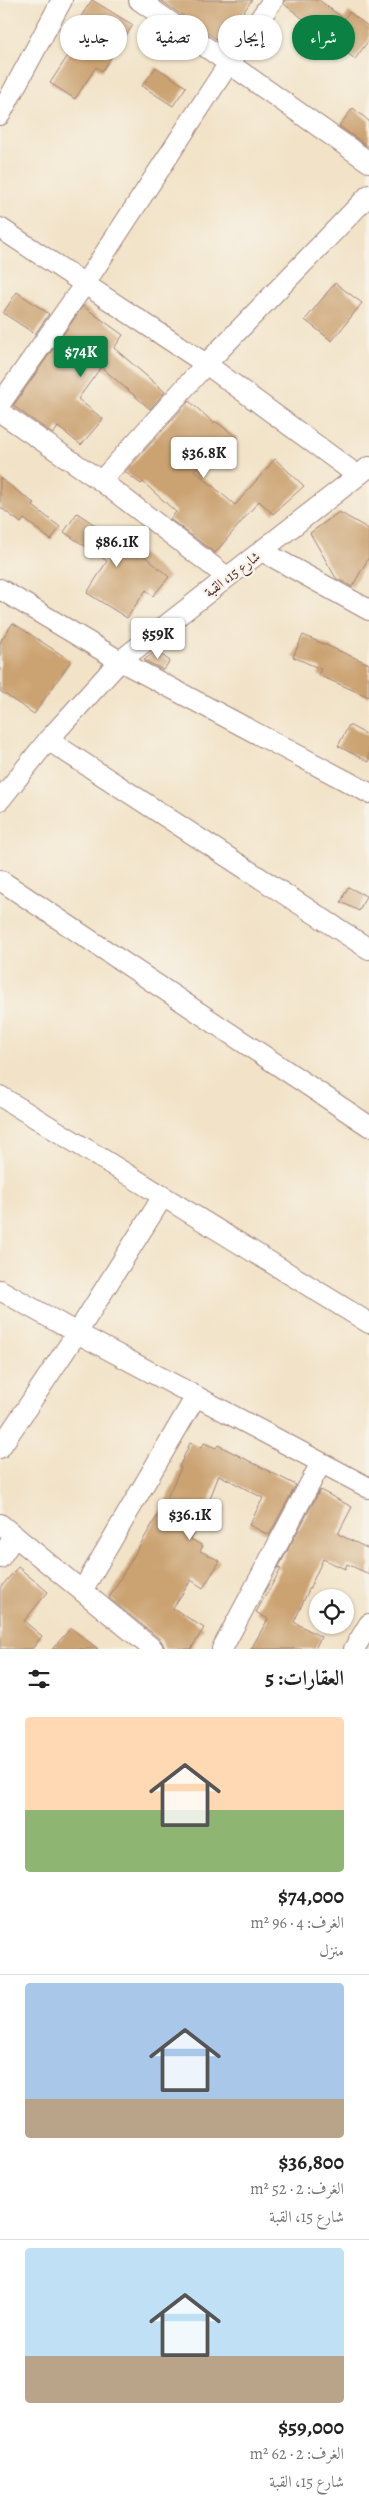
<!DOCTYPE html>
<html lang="ar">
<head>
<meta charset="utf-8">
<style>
	:root { --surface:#fff; --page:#f6f6f6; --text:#222; --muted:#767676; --line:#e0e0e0; --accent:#0b8043 }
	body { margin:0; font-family:Alegreya,Amiri,serif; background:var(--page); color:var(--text); direction:rtl; height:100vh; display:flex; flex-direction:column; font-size:19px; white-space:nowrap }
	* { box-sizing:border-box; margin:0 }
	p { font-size:16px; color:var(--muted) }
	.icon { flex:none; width:28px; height:28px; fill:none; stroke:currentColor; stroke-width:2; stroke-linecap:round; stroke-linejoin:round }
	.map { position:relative; height:1649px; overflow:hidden; direction:ltr }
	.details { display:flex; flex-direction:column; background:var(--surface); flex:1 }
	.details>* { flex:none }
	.hud { position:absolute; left:15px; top:15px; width:340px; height:45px; direction:rtl; display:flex; gap:10px }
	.fabs { position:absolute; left:309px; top:1589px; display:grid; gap:10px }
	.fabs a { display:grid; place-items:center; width:45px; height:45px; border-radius:50%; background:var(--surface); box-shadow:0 1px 4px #0004; font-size:25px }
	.price { position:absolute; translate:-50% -42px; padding:0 11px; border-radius:5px; background:#fff; color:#222; font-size:16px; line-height:32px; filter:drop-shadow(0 1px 2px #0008) }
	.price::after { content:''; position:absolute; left:50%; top:30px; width:15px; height:11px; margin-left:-8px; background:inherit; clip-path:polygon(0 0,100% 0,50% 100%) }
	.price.active { background:var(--accent); color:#fff }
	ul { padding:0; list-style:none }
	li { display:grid; align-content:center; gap:10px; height:265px; padding:0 25px }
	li+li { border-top:1px solid var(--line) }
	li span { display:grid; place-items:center; height:155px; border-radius:5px; color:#555 }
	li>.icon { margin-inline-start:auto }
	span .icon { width:90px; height:90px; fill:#fffc; stroke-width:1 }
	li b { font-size:21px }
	h2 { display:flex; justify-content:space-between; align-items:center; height:60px; padding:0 25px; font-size:21px }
	.pill { padding:0 18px; border-radius:22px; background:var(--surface); box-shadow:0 1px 4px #0004; font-size:18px; line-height:45px }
	.pill.active { background:var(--accent); color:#fff }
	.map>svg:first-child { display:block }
	.building { fill:#cba271 }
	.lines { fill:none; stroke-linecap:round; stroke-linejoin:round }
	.minor-casing { stroke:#9e817a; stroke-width:22 }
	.minor { stroke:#fff; stroke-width:20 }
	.labels { text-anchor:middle; stroke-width:4.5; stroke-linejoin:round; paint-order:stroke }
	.street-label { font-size:14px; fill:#4a1f2b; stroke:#f7f3e8 }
</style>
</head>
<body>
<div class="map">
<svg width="369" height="1649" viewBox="0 0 369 1649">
	<rect width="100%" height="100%" fill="#f7f3e8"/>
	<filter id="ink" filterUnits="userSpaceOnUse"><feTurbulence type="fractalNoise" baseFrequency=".02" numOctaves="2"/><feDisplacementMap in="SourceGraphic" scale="10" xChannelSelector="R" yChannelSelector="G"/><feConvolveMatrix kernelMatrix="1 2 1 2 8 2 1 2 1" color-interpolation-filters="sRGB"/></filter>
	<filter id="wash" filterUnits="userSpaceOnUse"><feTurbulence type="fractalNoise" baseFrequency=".0096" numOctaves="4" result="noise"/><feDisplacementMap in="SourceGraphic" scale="20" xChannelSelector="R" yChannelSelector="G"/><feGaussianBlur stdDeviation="1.12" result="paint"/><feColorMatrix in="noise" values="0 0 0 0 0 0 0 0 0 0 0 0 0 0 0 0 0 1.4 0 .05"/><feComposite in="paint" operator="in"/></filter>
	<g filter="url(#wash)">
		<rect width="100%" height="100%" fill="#f2e3c8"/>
		<g id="blocks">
			<g class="building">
				<path d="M 92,0 L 133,25 L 102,71 L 96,67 L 75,99 L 50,83 L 71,51 L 62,44 Z"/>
				<path d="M 160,0 L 252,0 L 222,43 Z"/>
				<path d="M 285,0 L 319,0 L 344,19 L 349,12 L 369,27 L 369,40 L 355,59 L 284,4 Z"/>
				<path d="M 156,67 L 186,87 L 173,106 L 142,86 Z"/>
				<path d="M 353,108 L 369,121 L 369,147 L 339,126 Z"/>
				<path d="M 335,283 L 362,303 L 332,341 L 305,320 Z"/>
				<path d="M 17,292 L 49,314 L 35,334 L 3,313 Z"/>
				<path d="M 83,306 L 123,335 L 114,348 L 165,392 L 150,409 L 101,367 L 78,399 L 103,419 L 81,445 L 58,427 L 53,434 L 13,406 Z"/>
				<path d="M 189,401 L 214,423 L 215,421 L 238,438 L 226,454 L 215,447 L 194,470 L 235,505 L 275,459 L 304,486 L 273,514 L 259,501 L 215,553 L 170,519 L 176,512 L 143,482 L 141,484 L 125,472 Z"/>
				<path d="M 0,478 L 35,504 L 33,506 L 60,527 L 51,540 L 24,519 L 21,523 L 0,507 Z"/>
				<path d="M 339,512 L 369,529 L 369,557 L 352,587 L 336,578 L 310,533 Z"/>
				<path d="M 77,513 L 125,545 L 128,542 L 169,577 L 153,596 L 146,590 L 127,618 L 87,593 L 107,561 L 64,532 Z"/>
				<path d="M 13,623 L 71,661 L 34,714 L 0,691 L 0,642 Z"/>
				<path d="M 303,635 L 369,664 L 369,697 L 318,675 L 321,669 L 293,657 Z"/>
				<path d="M 156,651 L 170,661 L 163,670 L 144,660 Z"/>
				<path d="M 349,725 L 369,736 L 369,762 L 338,746 Z"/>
				<path d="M 348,887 L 366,896 L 359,911 L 341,902 Z"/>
				<path d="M 190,1443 L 202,1448 L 204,1443 L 216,1448 L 218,1445 L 296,1485 L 269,1535 L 249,1525 L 263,1498 L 219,1475 L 204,1514 L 191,1539 L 203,1546 L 200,1551 L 220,1561 L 203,1588 L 191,1580 L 173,1608 L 204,1628 L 191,1649 L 165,1649 L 161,1640 L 109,1598 L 163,1506 L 181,1468 L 179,1467 Z"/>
				<path d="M 320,1490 L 352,1507 L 338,1534 L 369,1549 L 369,1574 L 347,1564 L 345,1569 L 323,1559 L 294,1622 L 321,1637 L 315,1649 L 251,1649 L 268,1619 L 256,1612 L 281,1569 L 278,1568 Z"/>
				<path d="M 18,1567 L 48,1592 L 24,1621 L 42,1636 L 32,1649 L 0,1649 L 0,1588 Z"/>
				<path d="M 71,1628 L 98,1649 L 52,1649 Z"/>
			</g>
		</g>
	</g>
	<g filter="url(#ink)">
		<use href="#blocks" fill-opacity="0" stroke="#9e817a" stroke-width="1"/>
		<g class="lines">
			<g class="minor-casing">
				<g id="minor">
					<path d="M 139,0 L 369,162"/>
					<path d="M 0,115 L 62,0"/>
					<path d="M 0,228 L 206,364 L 357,475"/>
					<path d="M 0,404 L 84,285 L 229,63 L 273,0"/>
					<path d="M 0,412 L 101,481 L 227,577"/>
					<path d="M 101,481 L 206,364 L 369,195"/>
					<path d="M 262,551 L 369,610"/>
					<path d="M 0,589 L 120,661 L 369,793"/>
					<path d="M 48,740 L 369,949"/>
					<path d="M 0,800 L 48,740 L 120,661 L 369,467"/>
					<path d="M 0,880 L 369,1126"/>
					<path d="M 0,1096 L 369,1323"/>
					<path d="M 0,1290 L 77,1333 L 369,1488"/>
					<path d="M 0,1448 L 77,1333 L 162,1198"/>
					<path d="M 0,1524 L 153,1649"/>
					<path d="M 0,1558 L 15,1536"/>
					<path d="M 82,1591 L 196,1396"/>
					<path d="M 222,1649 L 321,1463"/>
					<path d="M 354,1649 L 369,1624"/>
				</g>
			</g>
			<use href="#minor" class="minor"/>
		</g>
	</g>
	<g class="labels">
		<g class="street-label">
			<text transform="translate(232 574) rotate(-37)" y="5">شارع 15، القبة</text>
		</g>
	</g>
</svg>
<div class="fabs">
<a><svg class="icon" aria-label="locate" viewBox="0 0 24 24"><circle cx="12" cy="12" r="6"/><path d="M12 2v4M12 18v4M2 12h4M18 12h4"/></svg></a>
</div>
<b class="price active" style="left:81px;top:378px">$74K</b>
<b class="price" style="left:204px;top:479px">$36.8K</b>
<b class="price" style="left:117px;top:568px">$86.1K</b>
<b class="price" style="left:158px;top:660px">$59K</b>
<b class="price" style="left:190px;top:1541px">$36.1K</b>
<div class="hud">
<a class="pill active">شراء</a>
<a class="pill">إيجار</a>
<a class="pill">تصفية</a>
<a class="pill">جديد</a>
</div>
</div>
<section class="details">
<h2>العقارات: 5<svg class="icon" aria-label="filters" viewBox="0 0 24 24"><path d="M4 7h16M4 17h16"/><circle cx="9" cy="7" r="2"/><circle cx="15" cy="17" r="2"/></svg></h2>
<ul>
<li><span style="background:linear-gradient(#ffd9b3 60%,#8fb573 0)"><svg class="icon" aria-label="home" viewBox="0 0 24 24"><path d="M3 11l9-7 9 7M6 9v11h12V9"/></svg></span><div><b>$74,000</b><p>الغرف: 4 · 96 m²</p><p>منزل</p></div></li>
<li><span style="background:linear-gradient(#a9c7e8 75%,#b9a48a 0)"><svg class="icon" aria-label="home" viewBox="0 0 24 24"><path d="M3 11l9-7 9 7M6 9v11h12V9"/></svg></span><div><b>$36,800</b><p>الغرف: 2 · 52 m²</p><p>شارع 15، القبة</p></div></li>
<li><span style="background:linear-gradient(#bfe0f5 70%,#b9a48a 0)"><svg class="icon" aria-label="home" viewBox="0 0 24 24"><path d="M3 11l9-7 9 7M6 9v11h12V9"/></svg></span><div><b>$59,000</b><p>الغرف: 2 · 62 m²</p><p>شارع 15، القبة</p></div></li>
</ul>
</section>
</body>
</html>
